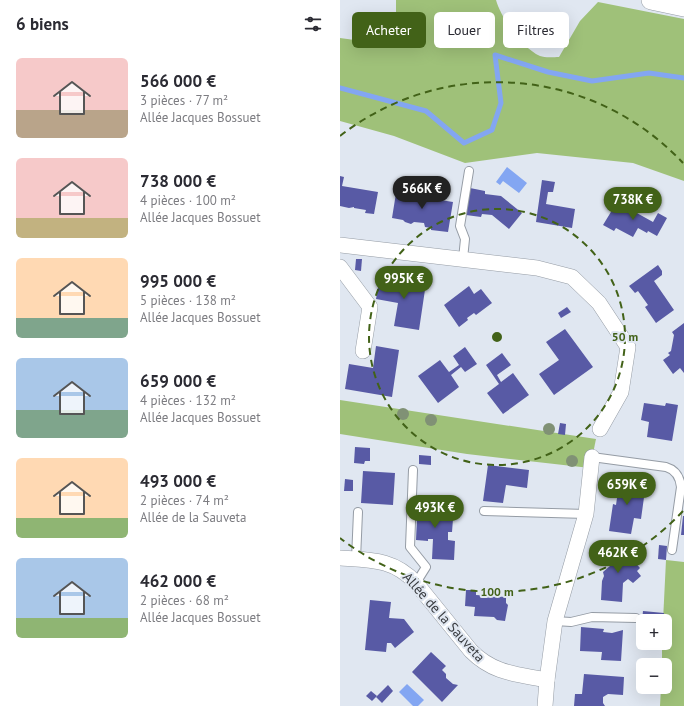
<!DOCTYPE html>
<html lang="fr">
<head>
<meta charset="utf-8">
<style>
	:root { --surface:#fff; --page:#f7f7f7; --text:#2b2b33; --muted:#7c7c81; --accent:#426218 }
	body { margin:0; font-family:"PT Sans",sans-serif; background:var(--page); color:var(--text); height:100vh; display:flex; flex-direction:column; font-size:15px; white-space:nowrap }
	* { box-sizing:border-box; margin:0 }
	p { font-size:13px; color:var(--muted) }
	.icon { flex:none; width:22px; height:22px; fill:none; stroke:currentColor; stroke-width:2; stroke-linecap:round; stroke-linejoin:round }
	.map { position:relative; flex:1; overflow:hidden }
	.sheet { display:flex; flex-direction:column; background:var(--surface); width:340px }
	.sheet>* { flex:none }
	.banner { position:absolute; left:12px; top:12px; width:272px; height:36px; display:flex; gap:8px }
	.tools { position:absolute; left:296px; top:614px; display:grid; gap:8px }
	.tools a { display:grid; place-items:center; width:36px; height:36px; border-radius:6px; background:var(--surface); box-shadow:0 4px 16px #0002; font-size:20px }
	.price { position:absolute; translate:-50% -34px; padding:0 9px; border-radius:14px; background:var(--accent); color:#fff; font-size:13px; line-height:26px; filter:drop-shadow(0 1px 2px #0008) }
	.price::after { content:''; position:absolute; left:50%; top:24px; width:12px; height:9px; margin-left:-6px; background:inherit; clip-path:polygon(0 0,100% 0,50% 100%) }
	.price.current { background:#222; color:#fff }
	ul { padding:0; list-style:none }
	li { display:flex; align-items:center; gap:12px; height:100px; padding:0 16px }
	li span { display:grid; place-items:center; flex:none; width:112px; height:80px; border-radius:6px; color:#555 }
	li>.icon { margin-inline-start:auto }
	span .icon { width:48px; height:48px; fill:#fffc; stroke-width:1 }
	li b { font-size:17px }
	h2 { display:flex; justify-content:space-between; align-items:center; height:48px; padding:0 16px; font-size:17px }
	.chip { padding:0 14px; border-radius:6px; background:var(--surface); box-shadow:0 4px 16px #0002; font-size:14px; line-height:36px }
	.chip.current { background:var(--accent); color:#fff }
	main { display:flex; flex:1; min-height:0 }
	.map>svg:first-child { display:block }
	.green { fill:#9fc179 }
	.water { fill:#83a6f2 }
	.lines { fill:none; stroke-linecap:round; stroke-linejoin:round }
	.stream { stroke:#83a6f2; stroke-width:5 }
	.building { fill:#585aa5 }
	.service-casing { stroke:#959ca5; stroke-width:10 }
	.minor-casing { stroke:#959ca5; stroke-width:16 }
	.tertiary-casing { stroke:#959ca5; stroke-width:20 }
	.service { stroke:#fff; stroke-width:8 }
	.minor { stroke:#fff; stroke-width:15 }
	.tertiary { stroke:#fff; stroke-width:19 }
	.tree { fill:#809175 }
	.ring { fill:none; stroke:#426218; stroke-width:2; stroke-dasharray:7 5 }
	.labels { text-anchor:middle; stroke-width:4; stroke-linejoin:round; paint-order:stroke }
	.street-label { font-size:14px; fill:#393c40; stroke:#e0e7f1 }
	.centre { fill:#426218; stroke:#e0e7f1; stroke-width:2 }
	.ring-label { font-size:12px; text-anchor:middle; font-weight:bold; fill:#426218; stroke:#e0e7f1; stroke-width:4; stroke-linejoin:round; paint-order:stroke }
</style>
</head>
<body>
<main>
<section class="sheet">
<h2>6 biens<svg class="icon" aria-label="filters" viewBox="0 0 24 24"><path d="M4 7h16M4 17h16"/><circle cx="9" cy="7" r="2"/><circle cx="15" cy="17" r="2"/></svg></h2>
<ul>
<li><span style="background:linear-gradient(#f6c9c9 65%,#b9a48a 0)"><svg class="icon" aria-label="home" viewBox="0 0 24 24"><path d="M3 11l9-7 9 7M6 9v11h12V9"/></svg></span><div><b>566 000 €</b><p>3 pièces · 77 m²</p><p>Allée Jacques Bossuet</p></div></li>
<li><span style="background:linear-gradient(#f6c9c9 75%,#c2b280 0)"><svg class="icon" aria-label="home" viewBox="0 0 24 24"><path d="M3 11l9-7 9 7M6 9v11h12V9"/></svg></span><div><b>738 000 €</b><p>4 pièces · 100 m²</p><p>Allée Jacques Bossuet</p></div></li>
<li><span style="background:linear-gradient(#ffd9b3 75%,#7fa58c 0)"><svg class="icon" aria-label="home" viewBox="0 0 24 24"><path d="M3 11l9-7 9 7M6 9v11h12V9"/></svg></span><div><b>995 000 €</b><p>5 pièces · 138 m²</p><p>Allée Jacques Bossuet</p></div></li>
<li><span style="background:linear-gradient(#a9c7e8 65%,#7fa58c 0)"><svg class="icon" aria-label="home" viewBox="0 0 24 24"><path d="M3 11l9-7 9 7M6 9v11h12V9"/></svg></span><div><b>659 000 €</b><p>4 pièces · 132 m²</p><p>Allée Jacques Bossuet</p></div></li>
<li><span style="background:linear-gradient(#ffd9b3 75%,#8fb573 0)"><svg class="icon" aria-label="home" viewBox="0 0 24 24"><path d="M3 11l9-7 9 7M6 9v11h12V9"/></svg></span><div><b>493 000 €</b><p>2 pièces · 74 m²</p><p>Allée de la Sauveta</p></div></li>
<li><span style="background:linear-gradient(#a9c7e8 75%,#8fb573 0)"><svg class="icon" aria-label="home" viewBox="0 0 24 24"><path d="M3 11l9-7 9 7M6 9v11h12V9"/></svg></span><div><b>462 000 €</b><p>2 pièces · 68 m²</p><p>Allée Jacques Bossuet</p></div></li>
</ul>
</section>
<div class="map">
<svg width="344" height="706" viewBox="0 0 344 706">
	<rect width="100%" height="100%" fill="#e0e7f1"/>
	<g class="green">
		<path d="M 56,0 L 156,0 C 161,18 183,49 200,56 C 205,58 214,57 219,57 L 240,21 L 258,2 L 344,19 L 344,181 L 293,163 L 197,153 L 125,163 L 54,136 L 0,121 L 0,38 L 22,41 L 48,29 L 56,14 Z"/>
		<path d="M 0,400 L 256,439 L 250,468 L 127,454 L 0,434 Z"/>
		<path d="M 326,560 L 344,562 L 344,706 L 320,706 L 321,687 L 325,687 L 325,665 L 322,665 L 322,643 L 325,643 L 325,621 L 323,621 Z"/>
	</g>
	<g class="water">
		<path d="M 167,167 L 187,183 L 179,193 L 163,181 L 160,185 L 156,182 Z"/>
		<path d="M 67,684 L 84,700 L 78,706 L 73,706 L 59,692 Z"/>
	</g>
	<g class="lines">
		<path class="stream" d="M 0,88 L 86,111 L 124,143 L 152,130 L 161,103 L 155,55 L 208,72 L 252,81 L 309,73 L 344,78"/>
	</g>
	<g class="building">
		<path d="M 0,176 L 4,177 L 2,186 L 38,192 L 34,214 L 25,213 L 26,210 L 14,208 L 14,207 L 9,208 L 0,206 Z"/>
		<path d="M 202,180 L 215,182 L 213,192 L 208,192 L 206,204 L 235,209 L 232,228 L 196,222 Z"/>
		<path d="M 57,187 L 77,190 L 76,192 L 83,193 L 81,200 L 88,201 L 88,198 L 113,202 L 108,232 L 91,230 L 91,228 L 85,227 L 84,223 L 74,222 L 71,224 L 65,222 L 63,220 L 52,218 Z"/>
		<path d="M 130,188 L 145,191 L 145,194 L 161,196 L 182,213 L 169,229 L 152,215 L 142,214 L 141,217 L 126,215 Z"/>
		<path d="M 277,202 L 313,222 L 318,213 L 327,218 L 317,236 L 308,231 L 307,233 L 298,228 L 293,237 L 276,228 L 274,231 L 263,225 Z"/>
		<path d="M 16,259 L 22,259 L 21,271 L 15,270 Z"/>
		<path d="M 318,265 L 322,271 L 322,275 L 314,281 L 334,310 L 316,323 L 305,307 L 308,305 L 298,291 L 295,293 L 289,286 Z"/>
		<path d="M 40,276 L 86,283 L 79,330 L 54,326 L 58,303 L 36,299 Z"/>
		<path d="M 129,286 L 134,294 L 141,289 L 152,303 L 136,315 L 134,313 L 127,318 L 128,320 L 119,327 L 104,305 Z"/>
		<path d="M 227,307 L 231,312 L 221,318 L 218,313 Z"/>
		<path d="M 344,323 L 344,373 L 340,368 L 333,374 L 323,360 L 330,355 L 328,353 L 331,351 L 334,335 L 332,332 Z"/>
		<path d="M 225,329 L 253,367 L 214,395 L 199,374 L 219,360 L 206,342 Z"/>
		<path d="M 36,346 L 59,350 L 52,397 L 5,389 L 9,364 L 33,368 Z"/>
		<path d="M 125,347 L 137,364 L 125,372 L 121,367 L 111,375 L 119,387 L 98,403 L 78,376 L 100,360 L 109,372 L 119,365 L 113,356 Z"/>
		<path d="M 162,353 L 171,365 L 157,375 L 161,382 L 173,373 L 189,395 L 163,414 L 147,393 L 159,384 L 146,365 Z"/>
		<path d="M 304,403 L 325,406 L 326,403 L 338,405 L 332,441 L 307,437 L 309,422 L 301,420 Z"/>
		<path d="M 220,423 L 226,424 L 225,435 L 218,434 Z"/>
		<path d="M 15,447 L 30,448 L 30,461 L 25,461 L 24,464 L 14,463 Z"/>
		<path d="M 79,455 L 91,456 L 91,465 L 79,464 Z"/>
		<path d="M 148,465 L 189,470 L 187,488 L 166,485 L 163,503 L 143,501 Z"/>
		<path d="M 23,471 L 55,473 L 53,505 L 21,503 Z"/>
		<path d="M 5,479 L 13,480 L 13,491 L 4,491 Z"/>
		<path d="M 276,479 L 306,483 L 301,519 L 294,518 L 291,534 L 269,531 L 273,504 L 276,505 L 278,491 L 275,490 Z"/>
		<path d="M 78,497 L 98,498 L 97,514 L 101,518 L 113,519 L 112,532 L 108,532 L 108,540 L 115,541 L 114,560 L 92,559 L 93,539 L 88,539 L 88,541 L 76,540 Z"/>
		<path d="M 343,516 L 344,516 L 344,535 L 341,535 Z"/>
		<path d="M 319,545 L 327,546 L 326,560 L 318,559 Z"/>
		<path d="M 275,547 L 282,548 L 300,568 L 297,571 L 301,576 L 293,583 L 288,579 L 283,583 L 282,602 L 261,600 L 262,581 L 264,576 L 263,572 L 270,566 L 262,558 Z"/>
		<path d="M 126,590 L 136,590 L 136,595 L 166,597 L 166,603 L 168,605 L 165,621 L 157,620 L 154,617 L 134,616 L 135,607 L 125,606 Z"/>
		<path d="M 30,600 L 51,602 L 49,618 L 64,619 L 74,632 L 55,648 L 51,643 L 47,643 L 46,652 L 25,650 Z"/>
		<path d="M 303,611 L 324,613 L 324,621 L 302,621 Z"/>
		<path d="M 241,627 L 264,629 L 263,632 L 272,633 L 283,630 L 281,661 L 261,660 L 262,652 L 240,651 Z"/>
		<path d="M 91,652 L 106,666 L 102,670 L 106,674 L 106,678 L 113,684 L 118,685 L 102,702 L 72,672 Z"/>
		<path d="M 244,674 L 284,677 L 283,695 L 268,694 L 263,697 L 263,703 L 265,706 L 234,706 L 235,694 L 242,694 Z"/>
		<path d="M 48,685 L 53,691 L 42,703 L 36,697 Z"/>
		<path d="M 31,691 L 37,696 L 32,701 L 26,696 Z"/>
	</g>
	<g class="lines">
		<g class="service-casing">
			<g id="service">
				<path d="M 123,259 L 125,239 L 120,226 L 129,171"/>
				<path d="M 252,457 L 326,467 C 336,470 340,477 341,487 L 332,550"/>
				<path d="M 73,470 L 70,547 L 86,567 L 76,583"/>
				<path d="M 144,511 L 246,514"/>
				<path d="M 16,559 L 18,512"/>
				<path d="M 215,621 L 231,622 L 252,617 L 296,618"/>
			</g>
		</g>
		<g class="minor-casing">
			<g id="minor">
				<path d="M 0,245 L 197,268 L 232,277 L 259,303 L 288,347 L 281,392 L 260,429"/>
				<path d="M 0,267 L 30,307 L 23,351"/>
				<path d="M 0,558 C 31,560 54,559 76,583 L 131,651 C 154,674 177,674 207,680"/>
				<path d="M 205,706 L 207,680 L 215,621 L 246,514 L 252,457"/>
			</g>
		</g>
		<g class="tertiary-casing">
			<path id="tertiary" d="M 311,0 L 344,7"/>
		</g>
		<use href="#service" class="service"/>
		<use href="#minor" class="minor"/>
		<use href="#tertiary" class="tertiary"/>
	</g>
	<g class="tree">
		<circle cx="63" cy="414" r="6"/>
		<circle cx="91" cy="420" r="6"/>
		<circle cx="209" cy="429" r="6"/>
		<circle cx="232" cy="461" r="6"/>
	</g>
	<g class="ring">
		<circle cx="157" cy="337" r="128"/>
		<path d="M343 511A255 255 0 0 1 0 538M0 136A255 255 0 0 1 343 163"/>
	</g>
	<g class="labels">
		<g class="street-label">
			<text transform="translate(104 617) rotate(48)" y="5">Allée de la Sauveta</text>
		</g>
	</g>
	<circle cx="157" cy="337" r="6" class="centre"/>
	<g class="ring-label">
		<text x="285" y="341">50 m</text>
		<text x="157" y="596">100 m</text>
	</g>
</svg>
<div class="tools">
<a>+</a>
<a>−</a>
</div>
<b class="price current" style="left:82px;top:210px">566K €</b>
<b class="price" style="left:293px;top:221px">738K €</b>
<b class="price" style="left:64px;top:300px">995K €</b>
<b class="price" style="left:287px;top:506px">659K €</b>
<b class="price" style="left:95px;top:529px">493K €</b>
<b class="price" style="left:278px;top:574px">462K €</b>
<div class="banner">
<a class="chip current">Acheter</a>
<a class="chip">Louer</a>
<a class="chip">Filtres</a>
</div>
</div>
</main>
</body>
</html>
